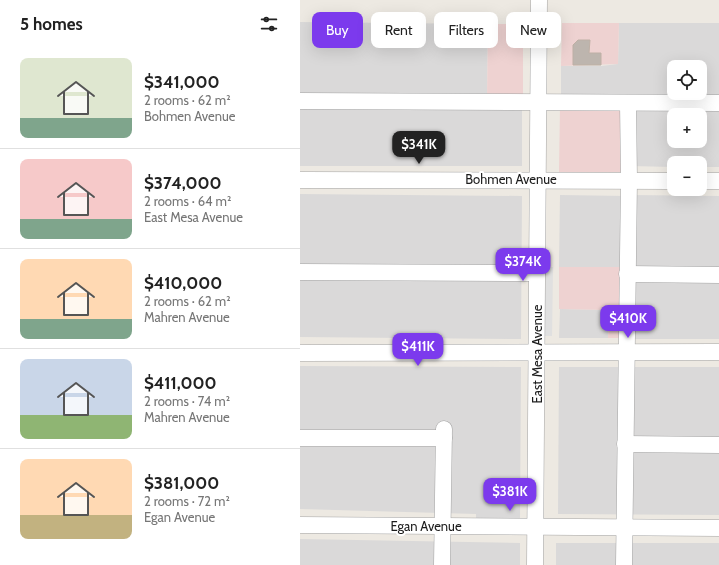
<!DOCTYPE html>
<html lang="en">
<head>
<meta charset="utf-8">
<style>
	:root { --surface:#fff; --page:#f6f6f6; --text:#222; --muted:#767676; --line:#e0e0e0; --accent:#7c3aed }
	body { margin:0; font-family:Cabin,sans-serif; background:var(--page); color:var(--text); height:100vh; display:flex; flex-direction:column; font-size:15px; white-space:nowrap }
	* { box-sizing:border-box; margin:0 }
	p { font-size:13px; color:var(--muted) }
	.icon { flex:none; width:22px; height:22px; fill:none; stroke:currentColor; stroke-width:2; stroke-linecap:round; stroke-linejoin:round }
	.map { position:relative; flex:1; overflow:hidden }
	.side { display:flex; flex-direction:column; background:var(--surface); width:300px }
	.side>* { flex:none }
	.top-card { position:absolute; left:12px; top:12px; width:347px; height:36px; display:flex; gap:8px }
	.tools { position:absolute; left:367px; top:60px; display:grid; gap:8px }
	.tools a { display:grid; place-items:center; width:40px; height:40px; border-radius:8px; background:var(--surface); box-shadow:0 4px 16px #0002; font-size:20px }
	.price { position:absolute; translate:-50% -34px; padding:0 9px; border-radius:8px; background:var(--accent); color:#fff; font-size:13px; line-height:26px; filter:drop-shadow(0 1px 2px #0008) }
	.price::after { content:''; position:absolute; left:50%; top:24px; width:12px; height:9px; margin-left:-6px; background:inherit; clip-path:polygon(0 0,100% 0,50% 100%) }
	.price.current { background:#222; color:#fff }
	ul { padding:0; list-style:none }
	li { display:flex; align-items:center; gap:12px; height:100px; padding:0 20px }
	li+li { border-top:1px solid var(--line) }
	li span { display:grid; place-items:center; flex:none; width:112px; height:80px; border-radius:8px; color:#555 }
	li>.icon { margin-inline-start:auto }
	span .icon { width:48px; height:48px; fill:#fffc; stroke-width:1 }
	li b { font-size:17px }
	h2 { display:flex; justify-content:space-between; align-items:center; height:48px; padding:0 20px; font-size:17px }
	.chip { padding:0 14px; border-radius:8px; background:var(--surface); box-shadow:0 4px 16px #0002; font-size:14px; line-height:36px }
	.chip.current { background:var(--accent); color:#fff }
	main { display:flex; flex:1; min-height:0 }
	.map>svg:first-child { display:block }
	.residential { fill:#dad9d9; fill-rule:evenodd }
	.commercial { fill:#eed2d1 }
	.parking { fill:#e0e0e0 }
	.building { fill:#bdb5ae; stroke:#beb0a5 }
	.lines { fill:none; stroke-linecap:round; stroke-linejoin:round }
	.minor-casing { stroke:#a3a3a3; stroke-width:17 }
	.minor { stroke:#fff; stroke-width:16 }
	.labels { text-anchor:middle; stroke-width:4; stroke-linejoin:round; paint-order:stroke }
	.street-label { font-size:13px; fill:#1c1c1c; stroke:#fff }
</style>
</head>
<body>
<main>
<section class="side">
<h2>5 homes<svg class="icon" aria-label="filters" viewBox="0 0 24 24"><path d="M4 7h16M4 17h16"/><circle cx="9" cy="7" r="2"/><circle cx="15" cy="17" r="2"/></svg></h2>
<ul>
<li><span style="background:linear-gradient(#dfe7d0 75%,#7fa58c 0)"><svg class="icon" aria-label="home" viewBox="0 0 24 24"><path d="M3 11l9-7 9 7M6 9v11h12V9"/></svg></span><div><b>$341,000</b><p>2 rooms · 62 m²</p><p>Bohmen Avenue</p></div></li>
<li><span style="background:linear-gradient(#f6c9c9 75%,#7fa58c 0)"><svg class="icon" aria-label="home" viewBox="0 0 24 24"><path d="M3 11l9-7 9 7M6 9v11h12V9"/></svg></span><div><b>$374,000</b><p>2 rooms · 64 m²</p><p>East Mesa Avenue</p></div></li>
<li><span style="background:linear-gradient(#ffd9b3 75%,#7fa58c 0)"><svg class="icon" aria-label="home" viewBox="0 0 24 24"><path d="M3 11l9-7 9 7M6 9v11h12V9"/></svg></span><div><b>$410,000</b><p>2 rooms · 62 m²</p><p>Mahren Avenue</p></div></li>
<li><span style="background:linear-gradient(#c9d6e8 70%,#8fb573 0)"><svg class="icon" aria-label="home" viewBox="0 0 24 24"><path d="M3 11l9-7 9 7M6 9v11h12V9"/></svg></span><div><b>$411,000</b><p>2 rooms · 74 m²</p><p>Mahren Avenue</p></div></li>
<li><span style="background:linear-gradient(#ffd9b3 70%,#c2b280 0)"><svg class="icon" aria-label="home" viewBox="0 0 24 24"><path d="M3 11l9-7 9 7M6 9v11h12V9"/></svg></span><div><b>$381,000</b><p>2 rooms · 72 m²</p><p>Egan Avenue</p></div></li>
</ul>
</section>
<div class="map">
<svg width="419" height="565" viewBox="0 0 419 565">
	<rect width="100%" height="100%" fill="#ede9e2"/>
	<g class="residential">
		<path d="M 0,22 L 188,24 L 187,98 L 222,107 L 222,166 L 0,166 Z"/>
		<path d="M 319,23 L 419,23 L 419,167 L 400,167 L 400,163 L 374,163 L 374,167 L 330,166 L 261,99 L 261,66 L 301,66 L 318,64 ZM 374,67 L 400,67 L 400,93 L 374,93 ZM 374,115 L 400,115 L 400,141 L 374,141 Z"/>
		<path d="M 0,194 L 222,196 L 221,339 L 0,337 Z"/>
		<path d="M 260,195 L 326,196 L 325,267 L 259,267 Z"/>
		<path d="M 331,195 L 419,196 L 419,339 L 331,339 Z"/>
		<path d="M 260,309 L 309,310 L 308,338 L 259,338 Z"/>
		<path d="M 0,366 L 221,367 L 220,519 L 176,519 L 176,514 L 0,509 Z"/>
		<path d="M 259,367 L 419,367 L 419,515 L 258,514 Z"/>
		<path d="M 0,539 L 220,543 L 220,565 L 0,565 Z"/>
		<rect x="256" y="543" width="163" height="22"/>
	</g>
	<g class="commercial">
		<path d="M 262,23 L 319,23 L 318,64 L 261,66 Z"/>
		<path d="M 188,24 L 223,24 L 223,98 L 187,98 Z"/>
		<path d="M 260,107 L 326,108 L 326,172 L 259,172 Z"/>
		<path d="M 259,267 L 325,267 L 325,338 L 308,338 L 309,310 L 259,309 Z"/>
	</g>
	<path class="parking" d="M 246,267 L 253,267 L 252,336 L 244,336 Z"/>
	<path class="building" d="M 278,40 L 290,40 L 289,53 L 301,53 L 301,65 L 273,65 L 273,45 Z"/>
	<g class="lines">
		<g class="minor-casing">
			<g id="minor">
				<path d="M 0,101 L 419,103"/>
				<path d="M 0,180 L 374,181"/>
				<path d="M 400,181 L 419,181"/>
				<path d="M 0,272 L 237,273"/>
				<path d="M 327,274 L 419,275"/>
				<path d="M 0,353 L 419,352"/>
				<path d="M 0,438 L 144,438"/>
				<path d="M 325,444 L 419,445"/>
				<path d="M 0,525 L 419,528"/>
				<path d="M 142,565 L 144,429"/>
				<path d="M 235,565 L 239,0"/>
				<path d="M 324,565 L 329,180 L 328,103"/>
			</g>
		</g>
		<use href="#minor" class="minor"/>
	</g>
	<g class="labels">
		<g class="street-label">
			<text x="211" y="184">Bohmen Avenue</text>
			<text transform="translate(237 354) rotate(-90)" y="5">East Mesa Avenue</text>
			<text x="126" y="531">Egan Avenue</text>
		</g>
	</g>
</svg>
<div class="tools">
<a><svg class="icon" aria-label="locate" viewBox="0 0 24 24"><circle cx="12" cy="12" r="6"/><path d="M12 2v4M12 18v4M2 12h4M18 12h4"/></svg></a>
<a>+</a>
<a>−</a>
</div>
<b class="price current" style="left:119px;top:165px">$341K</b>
<b class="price" style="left:223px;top:282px">$374K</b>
<b class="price" style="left:328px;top:339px">$410K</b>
<b class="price" style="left:118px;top:367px">$411K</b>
<b class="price" style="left:210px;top:512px">$381K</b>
<div class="top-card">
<a class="chip current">Buy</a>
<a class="chip">Rent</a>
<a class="chip">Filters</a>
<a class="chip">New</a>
</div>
</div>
</main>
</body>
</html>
